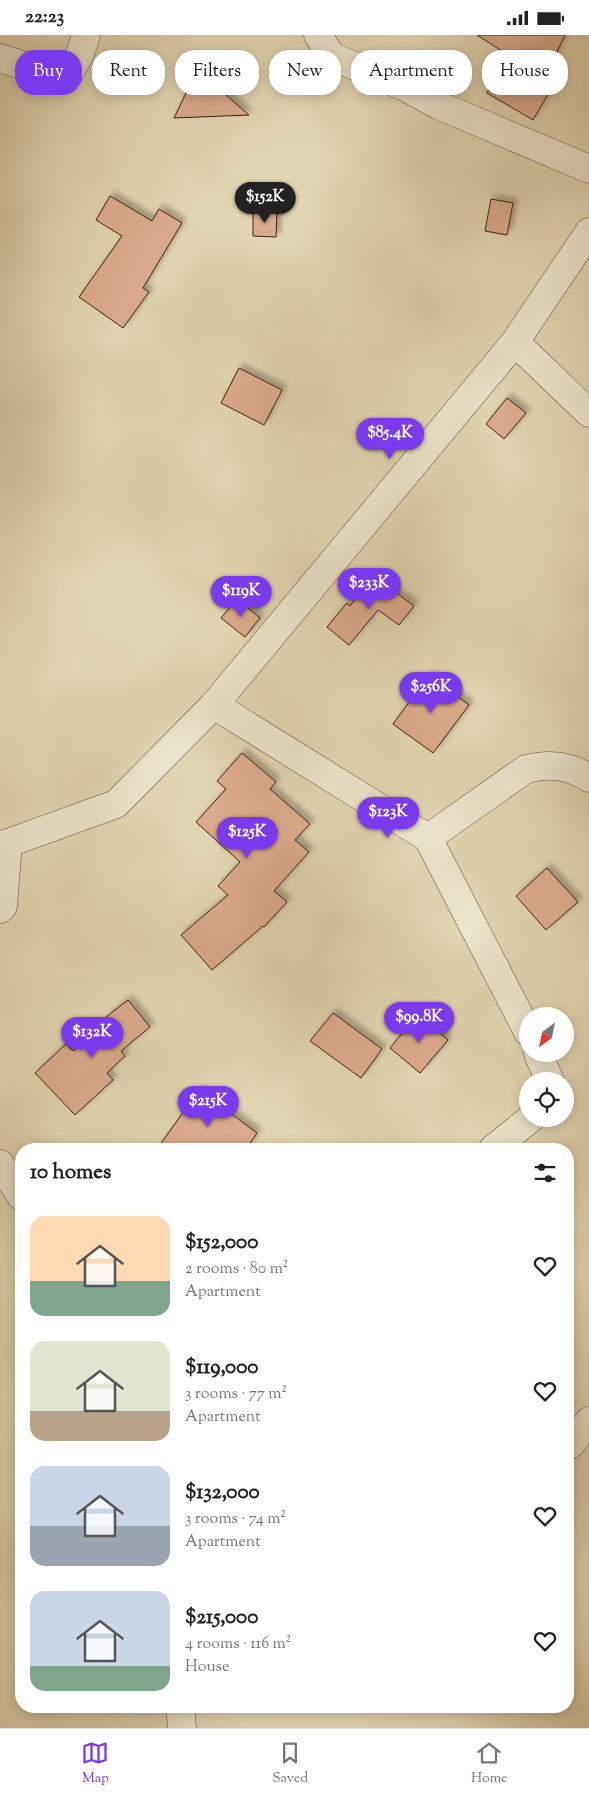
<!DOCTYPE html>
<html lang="en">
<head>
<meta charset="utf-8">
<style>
	:root { --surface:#fff; --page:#f2f2f2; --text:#222; --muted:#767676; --line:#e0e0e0; --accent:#7c3aed }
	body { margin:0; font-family:"Sorts Mill Goudy",serif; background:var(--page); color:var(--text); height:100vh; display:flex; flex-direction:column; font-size:19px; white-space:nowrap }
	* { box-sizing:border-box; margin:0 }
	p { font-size:16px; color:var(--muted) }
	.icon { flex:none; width:28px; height:28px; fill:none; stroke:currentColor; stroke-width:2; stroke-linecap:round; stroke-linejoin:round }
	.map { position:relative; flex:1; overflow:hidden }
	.drawer { position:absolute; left:15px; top:1108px; width:559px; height:570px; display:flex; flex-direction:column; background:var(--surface); border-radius:20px; box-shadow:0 2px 12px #0003 }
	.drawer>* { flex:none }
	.guide { position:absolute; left:15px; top:15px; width:560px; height:45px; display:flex; gap:10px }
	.needle { width:32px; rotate:213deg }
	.controls { position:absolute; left:519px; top:972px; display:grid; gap:10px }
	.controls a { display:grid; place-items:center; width:55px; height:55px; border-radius:50%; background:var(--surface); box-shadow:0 2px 12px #0003; font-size:25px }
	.price { position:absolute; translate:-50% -42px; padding:0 11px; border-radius:18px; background:var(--accent); color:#fff; font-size:16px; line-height:32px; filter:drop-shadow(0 1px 2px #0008) }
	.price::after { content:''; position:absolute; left:50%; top:30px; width:15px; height:11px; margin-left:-8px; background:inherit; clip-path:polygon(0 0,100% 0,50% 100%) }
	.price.active { background:#222; color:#fff }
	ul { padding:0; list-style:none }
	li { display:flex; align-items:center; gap:15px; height:125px; padding:0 15px }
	li span { display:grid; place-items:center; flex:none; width:140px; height:100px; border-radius:15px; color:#555 }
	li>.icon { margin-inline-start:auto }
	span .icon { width:60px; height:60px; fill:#fffc; stroke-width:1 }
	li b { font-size:21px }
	h2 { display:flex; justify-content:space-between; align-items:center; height:60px; padding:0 15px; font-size:21px }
	.chip { padding:0 18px; border-radius:20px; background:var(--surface); box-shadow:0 2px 12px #0003; font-size:18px; line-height:45px }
	.chip.active { background:var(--accent); color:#fff }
	.status { display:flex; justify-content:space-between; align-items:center; height:35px; padding:0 25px; background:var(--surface); direction:ltr }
	.status svg { height:14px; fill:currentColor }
	.tab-bar { display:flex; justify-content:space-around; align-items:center; height:70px; border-top:1px solid var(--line); background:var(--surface); font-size:14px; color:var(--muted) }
	.tab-bar a { display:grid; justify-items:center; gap:2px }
	.tab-bar .active { color:var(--accent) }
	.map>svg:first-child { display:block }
	.building { fill:#dbaa8c; stroke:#3c2212; filter:url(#shadow) }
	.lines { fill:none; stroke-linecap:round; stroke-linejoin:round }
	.minor-casing { stroke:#664f3a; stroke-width:29 }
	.minor { stroke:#ece4cc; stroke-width:28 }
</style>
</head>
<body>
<div class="status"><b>22:23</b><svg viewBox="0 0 49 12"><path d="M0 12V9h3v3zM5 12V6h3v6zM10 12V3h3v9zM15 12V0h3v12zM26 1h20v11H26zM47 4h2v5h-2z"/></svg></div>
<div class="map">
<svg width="589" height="1693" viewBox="0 0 589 1693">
	<defs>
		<filter id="shadow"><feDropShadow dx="4.5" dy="-4.5" stdDeviation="2.5" flood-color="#0004"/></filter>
	</defs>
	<rect width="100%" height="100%" fill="#e2d5b1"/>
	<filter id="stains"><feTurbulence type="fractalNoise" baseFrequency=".004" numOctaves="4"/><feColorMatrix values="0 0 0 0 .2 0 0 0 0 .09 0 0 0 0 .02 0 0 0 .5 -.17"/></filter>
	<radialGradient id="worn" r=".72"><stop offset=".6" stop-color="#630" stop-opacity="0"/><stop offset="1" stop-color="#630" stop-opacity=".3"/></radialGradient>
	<g class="building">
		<path d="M 477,0 L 565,0 L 539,54 L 548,59 L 533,85 L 487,58 L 508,20 Z"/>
		<path d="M 197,35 L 249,80 L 174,83 Z"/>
		<path d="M 110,161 L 152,186 L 159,174 L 182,188 L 143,253 L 149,257 L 123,293 L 79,262 L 122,201 L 96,185 Z"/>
		<path d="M 491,164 L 513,168 L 507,200 L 485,196 Z"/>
		<path d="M 253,176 L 277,176 L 276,202 L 253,201 Z"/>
		<path d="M 239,333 L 282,355 L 264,390 L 221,368 Z"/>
		<path d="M 507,363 L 526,378 L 504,404 L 486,389 Z"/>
		<path d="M 373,540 L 414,571 L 399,590 L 378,575 L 349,610 L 327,592 L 347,568 L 350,571 Z"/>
		<path d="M 237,564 L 260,583 L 245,602 L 221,583 Z"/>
		<path d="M 429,640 L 469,670 L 433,718 L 393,689 Z"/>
		<path d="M 242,718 L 276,747 L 270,754 L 310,789 L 295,805 L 309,817 L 274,856 L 287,867 L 264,892 L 263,891 L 212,935 L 181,900 L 228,860 L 218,851 L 240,827 L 196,787 L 226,754 L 217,746 Z"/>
		<path d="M 547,833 L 578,867 L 546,895 L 516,861 Z"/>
		<path d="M 128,965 L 150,992 L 121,1016 L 125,1021 L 107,1038 L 113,1045 L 75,1080 L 35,1038 L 66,1009 L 73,1016 L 108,984 L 106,982 Z"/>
		<path d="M 333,978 L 382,1014 L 361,1043 L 310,1006 Z"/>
		<path d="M 417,980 L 448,1005 L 420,1038 L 390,1013 Z"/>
		<path d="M 199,1055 L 257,1098 L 246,1114 L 157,1114 Z"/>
	</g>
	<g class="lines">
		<g class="minor-casing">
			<g id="minor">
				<path d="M 318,0 L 331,21 L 405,52 L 438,70 L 589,134"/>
				<path d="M 0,23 L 54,40 L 68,40 L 80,19 L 86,0"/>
				<path d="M 515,307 L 589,378"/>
				<path d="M 214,670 L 428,803 L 526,734 C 549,728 569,730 589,743"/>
				<path d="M 428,803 L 528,997"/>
				<path d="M 0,811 L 116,769 L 214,670 L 515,307 L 589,197"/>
				<path d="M 0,874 L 3,871 L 8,808"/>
				<path d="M 538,1019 L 550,1046"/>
				<path d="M 493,1114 L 530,1084"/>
				<path d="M 0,1129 L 21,1161"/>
				<path d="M 568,1409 L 570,1410 L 589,1386"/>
				<path d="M 180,1671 L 182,1693"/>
			</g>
		</g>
		<use href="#minor" class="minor"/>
	</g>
	<rect width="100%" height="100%" filter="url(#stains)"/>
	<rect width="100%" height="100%" fill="url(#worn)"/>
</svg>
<div class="controls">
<a><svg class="needle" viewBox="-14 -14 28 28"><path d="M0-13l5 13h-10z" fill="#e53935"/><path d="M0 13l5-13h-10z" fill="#767676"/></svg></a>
<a><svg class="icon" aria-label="locate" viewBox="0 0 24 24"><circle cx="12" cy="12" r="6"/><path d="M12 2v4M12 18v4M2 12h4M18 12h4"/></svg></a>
</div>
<b class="price active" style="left:265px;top:189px">$152K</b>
<b class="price" style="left:390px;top:425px">$85.4K</b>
<b class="price" style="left:369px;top:575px">$233K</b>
<b class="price" style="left:241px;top:583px">$119K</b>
<b class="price" style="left:431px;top:679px">$256K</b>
<b class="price" style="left:388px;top:804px">$123K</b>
<b class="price" style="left:247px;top:824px">$125K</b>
<b class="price" style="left:419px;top:1009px">$99.8K</b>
<b class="price" style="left:92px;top:1024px">$132K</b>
<b class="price" style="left:208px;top:1093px">$215K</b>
<div class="guide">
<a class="chip active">Buy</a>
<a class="chip">Rent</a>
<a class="chip">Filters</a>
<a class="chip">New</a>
<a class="chip">Apartment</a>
<a class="chip">House</a>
</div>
<section class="drawer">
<h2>10 homes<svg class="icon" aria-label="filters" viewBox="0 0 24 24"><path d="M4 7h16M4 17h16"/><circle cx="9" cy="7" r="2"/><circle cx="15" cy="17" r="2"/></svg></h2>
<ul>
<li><span style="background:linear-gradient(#ffd9b3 65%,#7fa58c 0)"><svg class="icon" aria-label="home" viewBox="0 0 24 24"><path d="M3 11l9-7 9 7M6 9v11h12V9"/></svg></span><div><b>$152,000</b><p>2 rooms · 80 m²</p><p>Apartment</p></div><svg class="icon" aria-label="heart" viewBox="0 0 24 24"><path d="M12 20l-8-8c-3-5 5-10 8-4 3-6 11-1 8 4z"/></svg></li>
<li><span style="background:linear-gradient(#dfe7d0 70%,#b9a48a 0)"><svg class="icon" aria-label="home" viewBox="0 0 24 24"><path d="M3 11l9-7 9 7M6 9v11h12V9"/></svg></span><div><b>$119,000</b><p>3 rooms · 77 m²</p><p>Apartment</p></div><svg class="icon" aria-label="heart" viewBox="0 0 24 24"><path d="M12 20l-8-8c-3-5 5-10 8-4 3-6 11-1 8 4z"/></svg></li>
<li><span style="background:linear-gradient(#c9d6e8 60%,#9aa5b1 0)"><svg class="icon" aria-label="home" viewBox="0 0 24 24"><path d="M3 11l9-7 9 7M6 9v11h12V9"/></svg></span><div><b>$132,000</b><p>3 rooms · 74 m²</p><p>Apartment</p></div><svg class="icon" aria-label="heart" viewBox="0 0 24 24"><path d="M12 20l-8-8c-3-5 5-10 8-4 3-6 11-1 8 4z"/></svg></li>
<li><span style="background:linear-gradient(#c9d6e8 75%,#7fa58c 0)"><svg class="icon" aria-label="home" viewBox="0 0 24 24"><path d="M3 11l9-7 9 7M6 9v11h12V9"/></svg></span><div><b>$215,000</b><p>4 rooms · 116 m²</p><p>House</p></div><svg class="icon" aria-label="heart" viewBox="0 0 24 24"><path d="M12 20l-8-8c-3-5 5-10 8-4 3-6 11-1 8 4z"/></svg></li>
</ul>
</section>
</div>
<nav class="tab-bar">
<a class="active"><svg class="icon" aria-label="map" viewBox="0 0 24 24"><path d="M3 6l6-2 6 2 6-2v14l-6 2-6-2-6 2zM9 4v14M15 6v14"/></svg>Map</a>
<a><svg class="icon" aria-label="saved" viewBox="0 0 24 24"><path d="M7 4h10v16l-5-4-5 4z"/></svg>Saved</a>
<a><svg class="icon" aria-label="home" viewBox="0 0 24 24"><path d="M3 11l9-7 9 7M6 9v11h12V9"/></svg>Home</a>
</nav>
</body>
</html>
